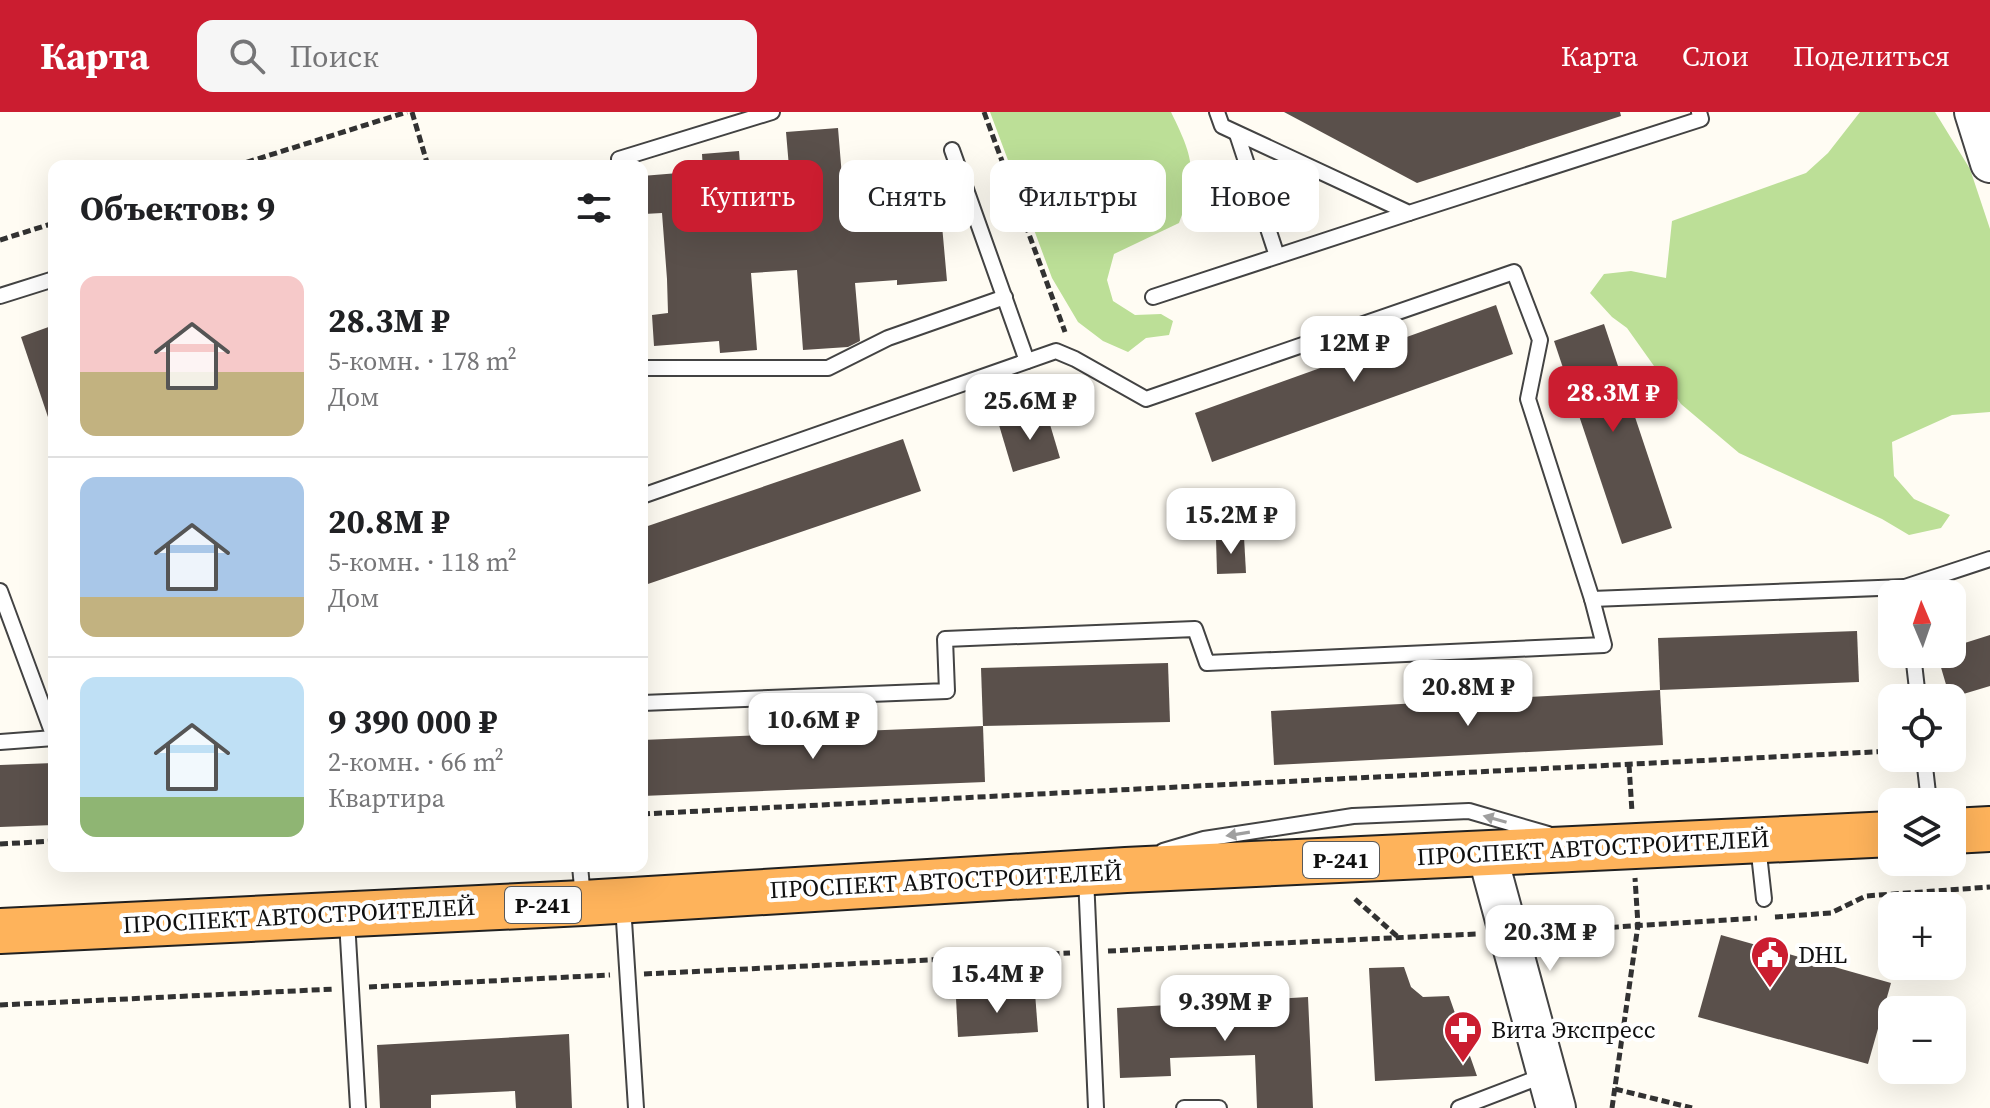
<!DOCTYPE html>
<html lang="ru">
<head>
<meta charset="utf-8">
<style>
	:root { --surface:#fff; --page:#f6f6f6; --text:#202124; --muted:#757577; --line:#e0e0e0; --accent:#cb1d30 }
	body { margin:0; font-family:"Source Serif 4",serif; background:var(--page); color:var(--text); height:100vh; display:flex; flex-direction:column; font-size:30px; white-space:nowrap }
	* { box-sizing:border-box; margin:0 }
	p { font-size:26px; color:var(--muted) }
	.icon { flex:none; width:44px; height:44px; fill:none; stroke:currentColor; stroke-width:2; stroke-linecap:round; stroke-linejoin:round }
	.map { position:relative; flex:1; overflow:hidden }
	.details { position:absolute; left:48px; top:48px; width:600px; height:712px; display:flex; flex-direction:column; background:var(--surface); border-radius:16px; box-shadow:0 8px 32px #0002 }
	.details>* { flex:none }
	.guide { position:absolute; left:672px; top:48px; width:760px; height:72px; display:flex; gap:16px }
	.needle { width:52px; rotate:358deg }
	.buttons { position:absolute; left:1878px; top:468px; display:grid; gap:16px }
	.buttons a { display:grid; place-items:center; width:88px; height:88px; border-radius:16px; background:var(--surface); box-shadow:0 8px 32px #0002; font-size:40px }
	.price { position:absolute; translate:-50% -68px; padding:0 18px; border-radius:16px; background:#fff; color:#222; font-size:26px; line-height:52px; filter:drop-shadow(0 2px 4px #0008) }
	.price::after { content:''; position:absolute; left:50%; top:48px; width:24px; height:18px; margin-left:-12px; background:inherit; clip-path:polygon(0 0,100% 0,50% 100%) }
	.price.selected { background:var(--accent); color:#fff }
	ul { padding:0; list-style:none }
	li { display:flex; align-items:center; gap:24px; height:200px; padding:0 32px }
	li+li { border-top:2px solid var(--line) }
	li span { display:grid; place-items:center; flex:none; width:224px; height:160px; border-radius:16px; color:#555 }
	li>.icon { margin-inline-start:auto }
	span .icon { width:96px; height:96px; fill:#fffc; stroke-width:1 }
	li b { font-size:34px }
	h2 { display:flex; justify-content:space-between; align-items:center; height:96px; padding:0 32px; font-size:34px }
	.tag { padding:0 28px; border-radius:16px; background:var(--surface); box-shadow:0 8px 32px #0002; font-size:28px; line-height:72px }
	.tag.selected { background:var(--accent); color:#fff }
	header { display:flex; align-items:center; gap:48px; box-sizing:border-box; height:112px; padding:0 40px; background:var(--accent); color:#fff }
	header strong { font-size:38px }
	nav { display:flex; gap:44px; margin-inline-start:auto; font-size:28px }
	.search { width:560px; height:72px; background:var(--page); display:flex; align-items:center; gap:20px; box-sizing:border-box; padding:0 28px; border-radius:16px; color:var(--muted); font-size:30px }
	.map>svg:first-child { display:block }
	.forest { fill:#bcdf97 }
	.building { fill:#5a504b }
	.lines { fill:none; stroke-linecap:round; stroke-linejoin:round }
	.service-casing { stroke:#434343; stroke-width:18 }
	.tertiary-casing { stroke:#434343; stroke-width:42 }
	.trunk-casing { stroke:#212121; stroke-width:48 }
	.path { stroke:#323232; stroke-width:5; stroke-dasharray:8 4; stroke-linecap:butt }
	.service { stroke:#fff; stroke-width:14 }
	.tertiary { stroke:#fff; stroke-width:38 }
	.trunk { stroke:#feb35b; stroke-width:44 }
	.oneway { fill:#9f9f9f }
	.labels { text-anchor:middle; stroke-width:8; stroke-linejoin:round; paint-order:stroke }
	.shield { fill:#fff; stroke:#585858; stroke-width:2 }
	.shield-label { font-size:22px; font-weight:bold; fill:#101010 }
	.street-label { font-size:24px; fill:#101010; stroke:#fff }
	.poi-label { font-size:24px; fill:#101010; stroke:#fff; text-anchor:start }
</style>
</head>
<body>
<header>
<strong>Карта</strong>
<div class="search"><svg class="icon" aria-label="search" viewBox="0 0 24 24"><circle cx="10" cy="10" r="6"/><path d="M15 15l6 6"/></svg>Поиск</div>
<nav><a>Карта</a><a>Слои</a><a>Поделиться</a></nav>
</header>
<div class="map">
<svg width="1990" height="996" viewBox="0 0 1990 996">
	<rect width="100%" height="100%" fill="#fffcf3"/>
	<g class="forest">
		<path d="M 990,0 L 1171,0 C 1194,47 1198,61 1179,111 L 1114,142 L 1107,168 L 1113,189 L 1135,203 L 1161,202 L 1173,209 L 1169,223 L 1146,226 L 1128,240 L 1103,229 L 1078,210 L 1052,166 Z"/>
		<path d="M 1860,0 L 1935,0 L 1970,57 L 1990,117 L 1990,300 L 1952,303 L 1892,330 L 1894,364 L 1914,387 L 1950,403 L 1941,416 L 1909,423 L 1882,407 L 1739,341 L 1681,292 L 1627,216 L 1612,205 L 1590,181 L 1604,162 L 1631,159 L 1666,166 L 1672,109 L 1806,61 L 1828,41 Z"/>
	</g>
	<g class="building">
		<path d="M 1284,0 L 1620,0 L 1621,4 L 1417,71 Z"/>
		<path d="M 838,16 L 843,77 L 859,76 L 861,97 L 940,91 L 947,169 L 897,173 L 897,168 L 855,171 L 860,229 L 848,235 L 803,238 L 797,158 L 751,161 L 757,238 L 720,241 L 719,229 L 654,234 L 652,203 L 668,201 L 667,167 L 662,101 L 644,102 L 642,64 L 703,59 L 702,42 L 739,39 L 745,117 L 794,114 L 786,20 Z"/>
		<path d="M 1496,193 L 1513,242 L 1212,350 L 1195,301 Z"/>
		<path d="M 1604,212 L 1672,416 L 1622,432 L 1554,229 Z"/>
		<path d="M 54,213 L 54,310 L 50,311 L 21,225 Z"/>
		<path d="M 1046,299 L 1060,346 L 1013,360 L 999,313 Z"/>
		<path d="M 903,327 L 921,379 L 642,474 L 642,416 Z"/>
		<path d="M 1244,425 L 1246,461 L 1217,462 L 1216,426 Z"/>
		<path d="M 1857,519 L 1859,570 L 1660,578 L 1658,526 Z"/>
		<path d="M 1990,523 L 1990,574 L 1950,586 L 1937,542 L 1952,542 L 1952,535 Z"/>
		<path d="M 1168,551 L 1170,610 L 983,614 L 981,556 Z"/>
		<path d="M 1660,578 L 1663,633 L 1274,653 L 1271,599 Z"/>
		<path d="M 983,614 L 985,670 L 642,684 L 642,628 Z"/>
		<path d="M 54,651 L 54,713 L 0,715 L 0,653 Z"/>
		<path d="M 1721,823 L 1891,871 L 1868,952 L 1698,905 Z"/>
		<path d="M 1404,855 L 1411,875 L 1423,885 L 1449,884 L 1477,964 L 1375,969 L 1369,856 Z"/>
		<path d="M 1035,881 L 1038,920 L 958,925 L 956,886 Z"/>
		<path d="M 1308,885 L 1313,996 L 1257,996 L 1255,943 L 1170,946 L 1171,964 L 1120,966 L 1117,896 Z"/>
		<path d="M 569,922 L 572,996 L 516,996 L 515,979 L 431,983 L 431,996 L 380,996 L 377,933 Z"/>
	</g>
	<g class="lines">
		<g class="service-casing">
			<g id="service">
				<path d="M 1217,0 L 1222,14 L 1409,101 L 1701,7 L 1699,0"/>
				<path d="M 1237,22 L 1277,144"/>
				<path d="M 952,38 L 1027,249"/>
				<path d="M 620,54 L 619,47 L 772,0"/>
				<path d="M 0,184 L 54,167"/>
				<path d="M 1153,185 L 1409,101"/>
				<path d="M 642,256 L 828,256 L 888,226 L 1005,185"/>
				<path d="M 642,384 L 1056,239 L 1075,247 L 1146,287 L 1514,160 L 1540,228 L 1528,287 L 1592,487 L 1905,475 L 1906,482"/>
				<path d="M 1905,475 L 1990,447"/>
				<path d="M 0,479 L 54,625"/>
				<path d="M 1913,542 L 1918,586"/>
				<path d="M 642,591 L 947,579 L 945,527 L 1195,517 L 1207,551 L 1604,533 L 1592,487"/>
				<path d="M 0,630 L 54,626"/>
				<path d="M 1924,646 L 1929,690"/>
				<path d="M 1758,733 L 1764,787"/>
				<path d="M 1163,739 L 1204,727 L 1353,704 L 1469,699 L 1548,722"/>
				<path d="M 580,754 L 583,786"/>
				<path d="M 1086,765 L 1096,996"/>
				<path d="M 623,793 L 636,996"/>
				<path d="M 347,809 L 358,996"/>
				<path d="M 1184,996 L 1219,996"/>
				<path d="M 1459,996 L 1545,963"/>
			</g>
		</g>
		<g class="tertiary-casing">
			<g id="tertiary">
				<path d="M 1974,0 L 1990,51"/>
				<path d="M 1487,742 L 1556,996"/>
			</g>
		</g>
		<g class="trunk-casing">
			<g id="trunk">
				<path d="M 1952,719 L 1990,717"/>
				<path d="M 0,819 L 583,791 L 1126,758 L 1892,722"/>
			</g>
		</g>
		<g class="path">
			<path d="M 412,0 L 428,54"/>
			<path d="M 984,0 L 1065,220"/>
			<path d="M 235,54 L 407,0"/>
			<path d="M 0,128 L 54,111"/>
			<path d="M 1629,653 L 1632,700"/>
			<path d="M 642,702 L 1892,639"/>
			<path d="M 0,732 L 54,729"/>
			<path d="M 1355,787 L 1398,825"/>
			<path d="M 1775,805 L 1831,801 L 1866,784 L 1990,775"/>
			<path d="M 1539,820 L 1757,806"/>
			<path d="M 1108,839 L 1477,822"/>
			<path d="M 644,862 L 1070,841"/>
			<path d="M 369,875 L 610,863"/>
			<path d="M 0,893 L 335,877"/>
			<path d="M 1615,977 L 1692,996"/>
			<path d="M 1612,996 L 1638,813 L 1635,766"/>
		</g>
		<use href="#service" class="service"/>
		<use href="#tertiary" class="tertiary"/>
		<use href="#trunk" class="trunk"/>
	</g>
	<defs><path id="oneway-solid" d="M-6-.8H1V-3.2L6.5 0L1 3.2V.8H-6Z" transform="scale(2)"/></defs>
	<g class="oneway">
		<use href="#oneway-solid" transform="translate(1495 707) rotate(-164)"/>
		<use href="#oneway-solid" transform="translate(1238 722) rotate(171)"/>
	</g>
	<defs>
		<g id="civic-pin" transform="scale(2)"><path d="M0 17L-7.5 6A9.5 9.5 0 1 1 7.5 6Z" fill="#cb1d30" stroke="#fff"/><path d="M-.6-6.5H3V-4.5H.6V-3L4-1V1h2V6H-6V1h2V-1L-.6-3ZM-1.2 2.5V6h2.4V2.5Z" fill="#fff"/></g>
		<g id="pharmacy-pin" transform="scale(2)"><path d="M0 17L-7.5 6A9.5 9.5 0 1 1 7.5 6Z" fill="#cb1d30" stroke="#fff"/><path d="M-2-6h4v4h4v4h-4v4h-4v-4h-4v-4h4Z" fill="#fff"/></g>
	</defs>
	<g fill-rule="evenodd">
		<use href="#civic-pin" x="1770" y="843"/>
		<use href="#pharmacy-pin" x="1463" y="918"/>
	</g>
	<g class="labels">
		<g class="shield">
			<rect x="1303" y="730" width="76" height="36" rx="6"/>
			<rect x="505" y="775" width="76" height="36" rx="6"/>
		</g>
		<g class="shield-label">
			<text x="1341" y="756">Р-241</text>
			<text x="543" y="801">Р-241</text>
		</g>
		<g class="street-label">
			<text transform="translate(1593 736) rotate(-3)" y="8">ПРОСПЕКТ АВТОСТРОИТЕЛЕЙ</text>
			<text transform="translate(946 769) rotate(-3)" y="8">ПРОСПЕКТ АВТОСТРОИТЕЛЕЙ</text>
			<text transform="translate(299 804) rotate(-3)" y="8">ПРОСПЕКТ АВТОСТРОИТЕЛЕЙ</text>
		</g>
		<g class="poi-label">
			<text x="1798" y="851">DHL</text>
			<text x="1491" y="926">Вита Экспресс</text>
		</g>
	</g>
</svg>
<div class="buttons">
<a><svg class="needle" viewBox="-14 -14 28 28"><path d="M0-13l5 13h-10z" fill="#e53935"/><path d="M0 13l5-13h-10z" fill="#757577"/></svg></a>
<a><svg class="icon" aria-label="locate" viewBox="0 0 24 24"><circle cx="12" cy="12" r="6"/><path d="M12 2v4M12 18v4M2 12h4M18 12h4"/></svg></a>
<a><svg class="icon" aria-label="layers" viewBox="0 0 24 24"><path d="M12 4l9 5-9 5-9-5zM3 14l9 5 9-5"/></svg></a>
<a>+</a>
<a>−</a>
</div>
<b class="price" style="left:1354px;top:272px">12M ₽</b>
<b class="price selected" style="left:1613px;top:322px">28.3M ₽</b>
<b class="price" style="left:1030px;top:330px">25.6M ₽</b>
<b class="price" style="left:1231px;top:444px">15.2M ₽</b>
<b class="price" style="left:1468px;top:616px">20.8M ₽</b>
<b class="price" style="left:813px;top:649px">10.6M ₽</b>
<b class="price" style="left:1550px;top:861px">20.3M ₽</b>
<b class="price" style="left:997px;top:903px">15.4M ₽</b>
<b class="price" style="left:1225px;top:931px">9.39M ₽</b>
<div class="guide">
<a class="tag selected">Купить</a>
<a class="tag">Снять</a>
<a class="tag">Фильтры</a>
<a class="tag">Новое</a>
</div>
<section class="details">
<h2>Объектов: 9<svg class="icon" aria-label="filters" viewBox="0 0 24 24"><path d="M4 7h16M4 17h16"/><circle cx="9" cy="7" r="2"/><circle cx="15" cy="17" r="2"/></svg></h2>
<ul>
<li><span style="background:linear-gradient(#f6c9c9 60%,#c2b280 0)"><svg class="icon" aria-label="home" viewBox="0 0 24 24"><path d="M3 11l9-7 9 7M6 9v11h12V9"/></svg></span><div><b>28.3M ₽</b><p>5-комн. · 178 m²</p><p>Дом</p></div></li>
<li><span style="background:linear-gradient(#a9c7e8 75%,#c2b280 0)"><svg class="icon" aria-label="home" viewBox="0 0 24 24"><path d="M3 11l9-7 9 7M6 9v11h12V9"/></svg></span><div><b>20.8M ₽</b><p>5-комн. · 118 m²</p><p>Дом</p></div></li>
<li><span style="background:linear-gradient(#bfe0f5 75%,#8fb573 0)"><svg class="icon" aria-label="home" viewBox="0 0 24 24"><path d="M3 11l9-7 9 7M6 9v11h12V9"/></svg></span><div><b>9 390 000 ₽</b><p>2-комн. · 66 m²</p><p>Квартира</p></div></li>
</ul>
</section>
</div>
</body>
</html>
